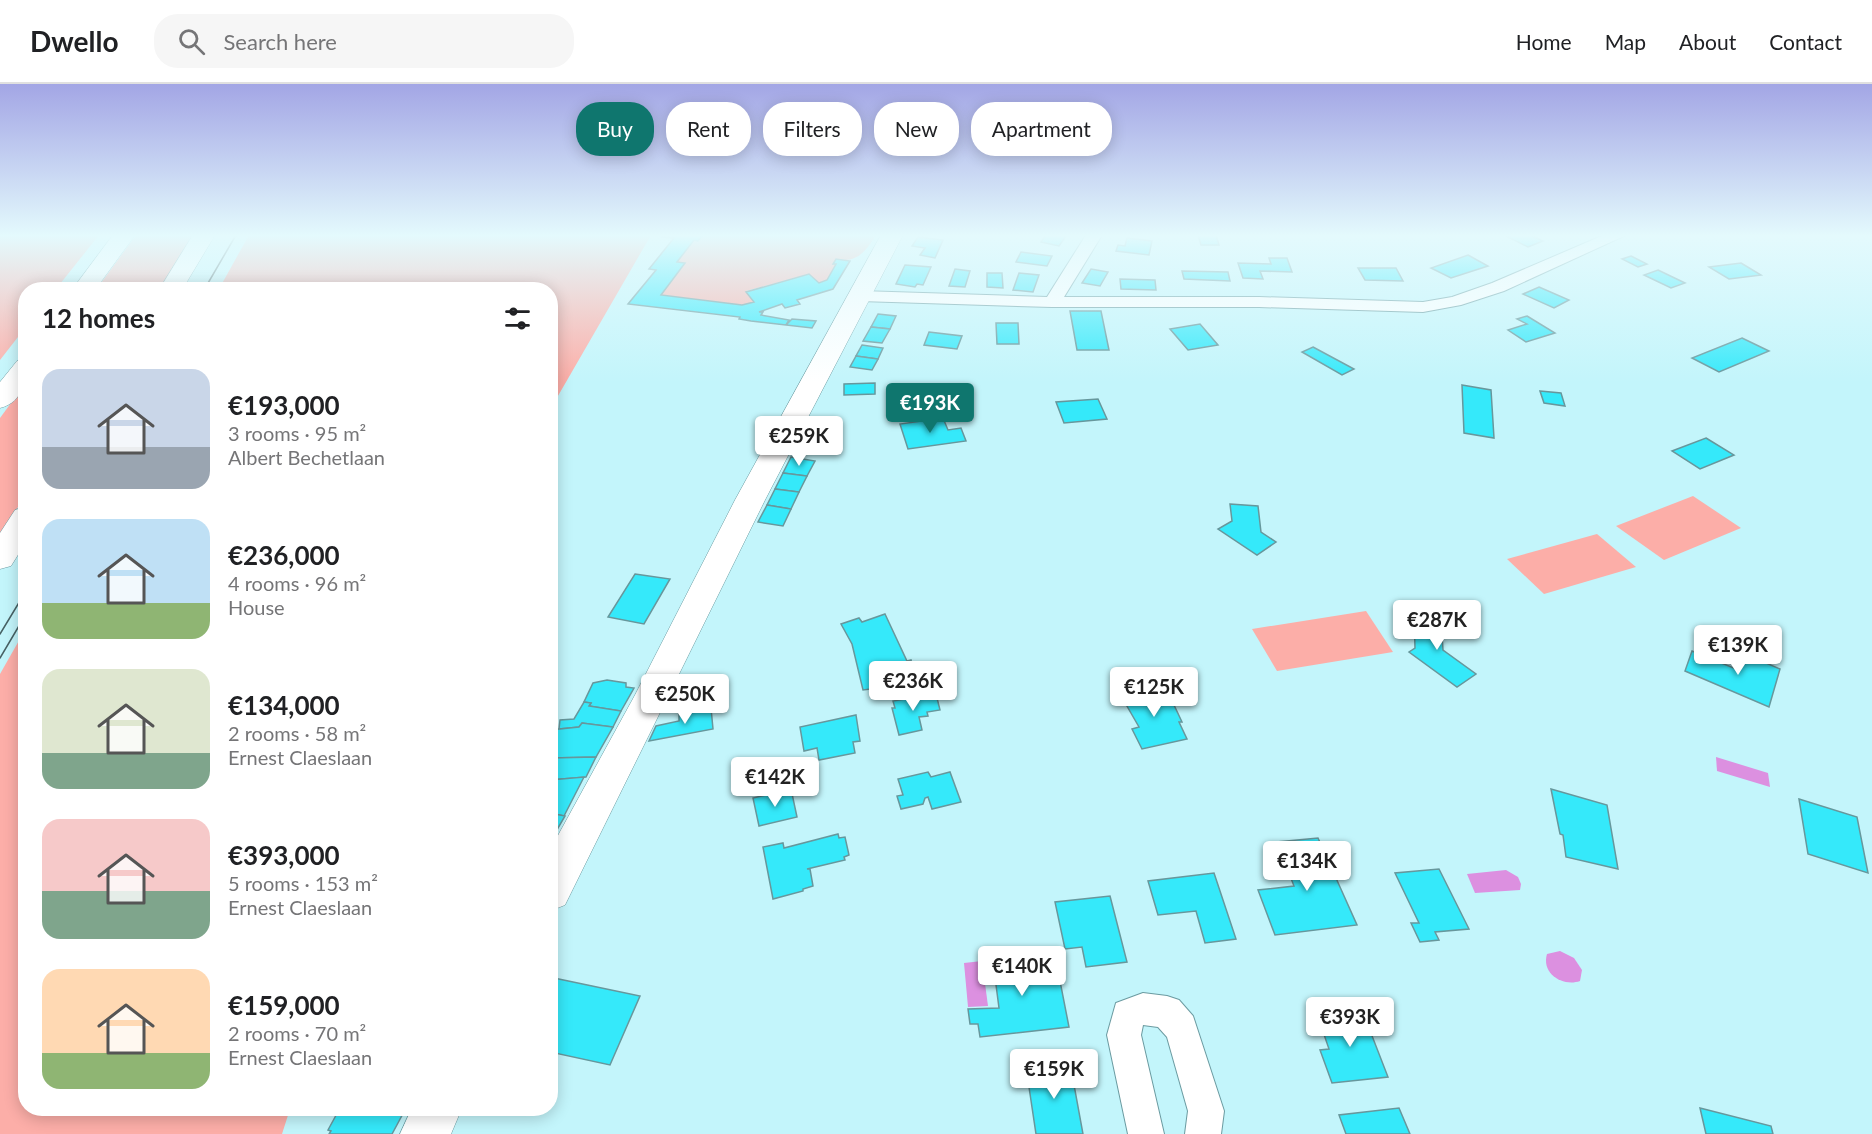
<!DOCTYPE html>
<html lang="en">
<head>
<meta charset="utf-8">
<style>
	:root { --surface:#fff; --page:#f6f6f6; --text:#202124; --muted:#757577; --line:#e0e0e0; --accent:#0f766e }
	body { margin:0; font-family:Lato,sans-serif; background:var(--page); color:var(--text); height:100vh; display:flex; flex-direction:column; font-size:22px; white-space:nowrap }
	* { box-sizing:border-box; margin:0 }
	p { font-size:20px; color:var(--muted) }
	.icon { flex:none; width:33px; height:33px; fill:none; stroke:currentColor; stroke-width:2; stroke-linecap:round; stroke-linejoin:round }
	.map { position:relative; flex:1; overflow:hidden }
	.drawer { position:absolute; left:18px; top:198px; width:540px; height:834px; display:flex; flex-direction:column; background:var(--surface); border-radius:24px; box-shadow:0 3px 15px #0003 }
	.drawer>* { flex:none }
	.banner { position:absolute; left:576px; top:18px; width:570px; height:54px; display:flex; gap:12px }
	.price { position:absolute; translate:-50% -51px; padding:0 14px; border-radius:6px; background:#fff; color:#222; font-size:20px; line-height:39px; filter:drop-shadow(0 2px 3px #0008) }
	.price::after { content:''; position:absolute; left:50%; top:36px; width:18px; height:14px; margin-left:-9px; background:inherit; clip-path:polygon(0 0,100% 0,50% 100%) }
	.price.selected { background:var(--accent); color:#fff }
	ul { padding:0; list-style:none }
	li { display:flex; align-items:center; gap:18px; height:150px; padding:0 24px }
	li span { display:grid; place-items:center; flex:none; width:168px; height:120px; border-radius:18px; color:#555 }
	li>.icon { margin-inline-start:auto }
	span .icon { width:72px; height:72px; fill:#fffc; stroke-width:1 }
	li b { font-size:26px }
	h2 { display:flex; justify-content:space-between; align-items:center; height:72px; padding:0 24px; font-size:26px }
	.chip { padding:0 21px; border-radius:24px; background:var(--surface); box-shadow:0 3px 15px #0003; font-size:21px; line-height:54px }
	.chip.selected { background:var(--accent); color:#fff }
	header { display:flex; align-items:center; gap:36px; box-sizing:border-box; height:84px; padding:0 30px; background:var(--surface); border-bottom:2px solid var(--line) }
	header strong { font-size:28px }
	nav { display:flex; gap:33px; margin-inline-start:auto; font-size:21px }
	.search { width:420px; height:54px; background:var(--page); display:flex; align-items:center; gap:15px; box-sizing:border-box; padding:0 21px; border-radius:24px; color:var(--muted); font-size:22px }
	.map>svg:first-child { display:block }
	.green { fill:#fcaea8 }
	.water { fill:#dc90e0 }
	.building { fill:#35e9fa; stroke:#67979c; stroke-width:1.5 }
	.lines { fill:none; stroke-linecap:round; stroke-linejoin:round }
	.street-casing { stroke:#6b9ba1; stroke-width:2 }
	.secondary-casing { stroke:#6b9ba1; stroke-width:1 }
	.primary-casing { stroke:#6b9ba1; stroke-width:1 }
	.street { fill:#fff; fill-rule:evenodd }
	.secondary { fill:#fff; fill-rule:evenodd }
	.primary { fill:#fff; fill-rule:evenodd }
	.tram { stroke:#476164; stroke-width:1.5 }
</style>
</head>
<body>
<header>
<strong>Dwello</strong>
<div class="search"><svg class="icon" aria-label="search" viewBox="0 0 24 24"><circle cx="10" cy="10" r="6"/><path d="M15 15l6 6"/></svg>Search here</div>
<nav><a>Home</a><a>Map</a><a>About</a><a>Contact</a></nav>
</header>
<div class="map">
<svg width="1872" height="1050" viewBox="0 0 1872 1050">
	<rect width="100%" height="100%" fill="#c3f5fb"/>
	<g class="green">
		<path d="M 0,151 L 99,151 L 56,205 L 26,206 L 25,244 L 0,276 Z"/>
		<path d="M 136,151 L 197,151 L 161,205 L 96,206 Z"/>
		<path d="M 249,151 L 651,151 L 551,324 L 550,206 L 219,205 Z"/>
		<path d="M 703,151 L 876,151 C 865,169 857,178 836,176 L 834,179 L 836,180 L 827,196 L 819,199 L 809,190 L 746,207 L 754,218 L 742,221 L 661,211 L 685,180 L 677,178 L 694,156 L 698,157 Z"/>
		<path d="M 25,300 L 25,412 L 0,451 L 0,334 Z"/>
		<path d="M 1693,412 L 1741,444 L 1664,476 L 1616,442 Z"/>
		<path d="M 1597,450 L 1636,483 L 1544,510 L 1507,475 Z"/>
		<path d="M 1366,527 L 1393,568 L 1277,587 L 1252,545 Z"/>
		<path d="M 25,546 L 26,1024 L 290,1025 L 282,1050 L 0,1050 L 0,590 Z"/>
	</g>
	<g class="water">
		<path d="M 1716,673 L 1768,689 L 1770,703 L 1717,687 Z"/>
		<path d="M 1506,786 L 1518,793 L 1521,800 L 1520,806 L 1475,809 L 1467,790 Z"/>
		<path d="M 1560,867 L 1574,874 L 1582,886 L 1580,897 C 1563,903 1541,890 1547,870 Z"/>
		<path d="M 982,877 L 988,922 L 968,923 L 964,879 Z"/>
	</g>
	<g class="building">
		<path d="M 664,151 L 703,151 L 698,157 L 694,156 L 677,178 L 685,179 L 661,211 L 742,221 L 754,218 L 746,208 L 809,190 L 819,199 L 827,196 L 836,180 L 833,180 L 836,175 L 850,177 L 833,205 L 797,216 L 800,220 L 785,224 L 782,220 L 759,228 L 763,228 L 761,231 L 789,236 L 786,241 L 792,235 L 816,237 L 812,244 L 751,237 L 739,235 L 740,233 L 628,220 L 656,186 L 649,185 L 674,154 L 662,153 Z"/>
		<path d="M 1046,151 L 1060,151 L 1066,152 L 1059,162 L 1041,158 Z"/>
		<path d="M 1198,151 L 1216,151 L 1219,161 L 1201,161 Z"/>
		<path d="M 1504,151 L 1530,151 L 1543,157 L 1528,163 Z"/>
		<path d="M 918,153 L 943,156 L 935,174 L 920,171 L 925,164 L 912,162 Z"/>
		<path d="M 1127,154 L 1152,157 L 1149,171 L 1116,167 L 1118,161 L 1125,162 Z"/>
		<path d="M 1021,168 L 1052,172 L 1047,182 L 1016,178 Z"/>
		<path d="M 1468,171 L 1488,182 L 1451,194 L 1431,184 Z"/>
		<path d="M 1631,172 L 1647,180 L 1638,183 L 1622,175 Z"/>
		<path d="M 1269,174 L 1287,174 L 1292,188 L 1260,187 L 1263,195 L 1243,194 L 1238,179 L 1271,180 Z"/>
		<path d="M 1741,179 L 1761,191 L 1729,195 L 1709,183 Z"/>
		<path d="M 905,181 L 931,183 L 923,201 L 917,200 L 915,203 L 896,200 Z"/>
		<path d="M 1358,184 L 1396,184 L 1403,197 L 1365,196 Z"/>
		<path d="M 955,185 L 970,187 L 965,203 L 949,202 Z"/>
		<path d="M 1091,185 L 1108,188 L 1100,202 L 1082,199 Z"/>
		<path d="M 1658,186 L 1685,199 L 1671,204 L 1644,191 Z"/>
		<path d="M 1182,187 L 1228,188 L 1230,197 L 1184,195 Z"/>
		<path d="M 987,189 L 1002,189 L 1003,204 L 987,203 Z"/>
		<path d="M 1019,189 L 1039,191 L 1033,208 L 1013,206 Z"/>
		<path d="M 1120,195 L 1155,196 L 1156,206 L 1121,205 Z"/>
		<path d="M 1539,203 L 1569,216 L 1554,224 L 1523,210 Z"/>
		<path d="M 1070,227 L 1101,227 L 1109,266 L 1077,266 Z"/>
		<path d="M 878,230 L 896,232 L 890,245 L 871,243 Z"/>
		<path d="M 1527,232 L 1555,249 L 1526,258 L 1508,246 L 1527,240 L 1517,235 Z"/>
		<path d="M 996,239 L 1018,239 L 1019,260 L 997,260 Z"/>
		<path d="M 1200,240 L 1218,261 L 1188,266 L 1170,245 Z"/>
		<path d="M 871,243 L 890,245 L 882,259 L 863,257 Z"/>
		<path d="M 929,248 L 962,252 L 957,265 L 924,261 Z"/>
		<path d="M 1742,254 L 1769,267 L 1719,288 L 1692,274 Z"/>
		<path d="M 862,261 L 883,264 L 878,275 L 856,272 Z"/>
		<path d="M 1313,263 L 1354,285 L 1342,291 L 1302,268 Z"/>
		<path d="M 856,272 L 878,275 L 872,286 L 850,283 Z"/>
		<path d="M 875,299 L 875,310 L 844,311 L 844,300 Z"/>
		<path d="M 1462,301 L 1491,306 L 1494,354 L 1464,349 Z"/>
		<path d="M 1540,307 L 1561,309 L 1565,322 L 1544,319 Z"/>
		<path d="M 1098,315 L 1107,335 L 1064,339 L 1056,318 Z"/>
		<path d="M 943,334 L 948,346 L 961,344 L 966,357 L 908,365 L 900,340 Z"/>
		<path d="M 1706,354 L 1734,371 L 1700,385 L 1672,367 Z"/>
		<path d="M 791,373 L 815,377 L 807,392 L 783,389 Z"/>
		<path d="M 783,389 L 807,392 L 799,408 L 775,405 Z"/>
		<path d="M 775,405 L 799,408 L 791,425 L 767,421 Z"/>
		<path d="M 1230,420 L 1258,422 L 1261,448 L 1276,458 L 1257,471 L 1218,445 L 1232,437 Z"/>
		<path d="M 767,421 L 791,425 L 783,442 L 758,438 Z"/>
		<path d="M 635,490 L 670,495 L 644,540 L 608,533 Z"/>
		<path d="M 1414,529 L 1441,534 L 1443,566 L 1476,590 L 1457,603 L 1409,568 L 1415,564 Z"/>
		<path d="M 885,530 L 907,577 L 911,576 L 912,581 L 928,579 L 933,597 L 863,606 L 852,560 L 841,540 L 859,534 L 862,538 Z"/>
		<path d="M 1692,567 L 1736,585 L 1741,568 L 1780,585 L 1769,623 L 1685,587 Z"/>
		<path d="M 607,596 L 626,599 L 626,603 L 634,604 L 621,627 L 589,622 L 591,619 L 584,618 L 593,599 Z"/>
		<path d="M 1151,604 L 1152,606 L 1162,604 L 1170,620 L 1173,619 L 1182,638 L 1179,638 L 1187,655 L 1142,665 L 1132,645 L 1139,643 L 1120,610 Z"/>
		<path d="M 936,610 L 940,626 L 927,628 L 928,632 L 919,633 L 922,646 L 899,651 L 892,624 L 895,624 L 893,617 Z"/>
		<path d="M 584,618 L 591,619 L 589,622 L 621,627 L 613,643 L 582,639 L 579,643 L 559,645 L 560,636 L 574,635 Z"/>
		<path d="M 711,624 L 713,645 L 649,657 L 656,642 L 679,637 L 679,629 Z"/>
		<path d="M 856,631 L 860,657 L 853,658 L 855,669 L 819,676 L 817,664 L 804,667 L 800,643 Z"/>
		<path d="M 582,639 L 613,643 L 596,673 L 550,674 L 550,646 L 579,643 Z"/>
		<path d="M 596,673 L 586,693 L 550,696 L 550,674 Z"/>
		<path d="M 928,688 L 931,693 L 950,688 L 961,718 L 932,725 L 928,713 L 925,714 L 923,720 L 901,725 L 897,712 L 903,711 L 898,695 Z"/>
		<path d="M 584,693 L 564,732 L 550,729 L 550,696 Z"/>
		<path d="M 791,705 L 797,733 L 759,742 L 753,714 Z"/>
		<path d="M 1551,705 L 1607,721 L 1618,785 L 1566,773 L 1563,751 L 1560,750 Z"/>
		<path d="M 1799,715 L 1857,733 L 1868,789 L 1808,770 Z"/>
		<path d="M 550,729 L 565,732 L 554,751 L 550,750 Z"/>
		<path d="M 838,750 L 839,754 L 845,753 L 849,771 L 844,773 L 845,776 L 807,785 L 810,785 L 813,802 L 803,805 L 803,807 L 773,815 L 763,763 L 783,759 L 784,764 Z"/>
		<path d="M 1318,754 L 1357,841 L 1275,851 L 1258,806 L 1294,802 L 1277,758 Z"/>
		<path d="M 1439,785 L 1469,845 L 1435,848 L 1439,856 L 1420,858 L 1411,839 L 1419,839 L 1395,789 Z"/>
		<path d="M 1214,789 L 1236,855 L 1205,859 L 1196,827 L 1158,831 L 1148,797 Z"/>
		<path d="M 1110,812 L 1127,878 L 1086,883 L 1082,863 L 1065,865 L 1055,818 Z"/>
		<path d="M 1031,867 L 1059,892 L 1069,943 L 980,953 L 978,940 L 970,940 L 968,925 L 999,924 L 992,870 Z"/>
		<path d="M 554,894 L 640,912 L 610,981 L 550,968 L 550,901 Z"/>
		<path d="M 1362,926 L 1388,993 L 1332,999 L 1320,966 L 1329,965 L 1317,930 Z"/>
		<path d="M 1070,979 L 1083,1050 L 1036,1050 L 1026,983 Z"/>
		<path d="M 340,1024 L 406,1024 L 392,1050 L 329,1050 L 331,1047 L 328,1046 Z"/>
		<path d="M 1399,1024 L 1410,1050 L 1346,1050 L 1339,1031 Z"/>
		<path d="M 1700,1024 L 1771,1042 L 1773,1050 L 1706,1050 Z"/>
	</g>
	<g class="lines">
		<g class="street-casing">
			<g id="street">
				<path d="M 1086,151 L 1102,151 L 1064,213 L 1259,213 L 1423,218 L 1452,213 L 1492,199 L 1604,151 L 1626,151 L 1504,207 L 1461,221 L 1423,228 L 1259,223 L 1052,223 L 860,217 L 852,212 L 860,207 L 1047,213 Z"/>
				<path d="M 1143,909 L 1167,912 L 1179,916 L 1193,932 L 1224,1027 L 1221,1050 L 1185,1050 L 1188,1027 L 1167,953 L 1158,943 L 1143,941 L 1141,951 L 1164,1050 L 1128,1050 L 1107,951 L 1116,919 Z"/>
			</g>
		</g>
		<g class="secondary-casing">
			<g id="secondary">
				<path d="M 881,151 L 903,151 L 765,416 L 565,821 L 550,827 L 550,766 L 635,611 L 735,416 Z"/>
				<path d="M 412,1024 L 462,1024 L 451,1050 L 400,1050 Z"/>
			</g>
		</g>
		<g class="primary-casing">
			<g id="primary">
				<path d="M 113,151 L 135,151 L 95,206 L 72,206 Z"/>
				<path d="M 193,151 L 215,151 L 182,206 L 159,206 Z"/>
				<path d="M 26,275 C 26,295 24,318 0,324 L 0,298 L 17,277 Z"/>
				<path d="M 26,423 L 26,458 L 11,482 L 0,485 L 0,449 L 15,426 Z"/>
			</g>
		</g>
		<use href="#street" class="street"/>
		<use href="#secondary" class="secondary"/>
		<use href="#primary" class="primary"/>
		<g class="tram">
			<path d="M 204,206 L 236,151"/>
			<path d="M 0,550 L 26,507"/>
			<path d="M 0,574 L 26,530"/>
		</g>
	</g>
	<linearGradient id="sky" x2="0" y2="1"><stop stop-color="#a3a6e5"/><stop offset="0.51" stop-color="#e4fafd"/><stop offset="1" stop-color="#e4fafd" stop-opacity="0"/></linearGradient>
	<rect width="1872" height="298" fill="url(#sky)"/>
</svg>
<b class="price selected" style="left:930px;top:350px">€193K</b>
<b class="price" style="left:799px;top:383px">€259K</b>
<b class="price" style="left:1437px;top:567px">€287K</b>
<b class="price" style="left:1738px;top:592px">€139K</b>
<b class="price" style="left:913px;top:628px">€236K</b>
<b class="price" style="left:1154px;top:634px">€125K</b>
<b class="price" style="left:685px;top:641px">€250K</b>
<b class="price" style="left:775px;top:724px">€142K</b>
<b class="price" style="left:1307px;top:808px">€134K</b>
<b class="price" style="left:1022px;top:913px">€140K</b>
<b class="price" style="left:1350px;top:964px">€393K</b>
<b class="price" style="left:1054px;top:1016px">€159K</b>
<div class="banner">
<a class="chip selected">Buy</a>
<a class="chip">Rent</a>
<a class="chip">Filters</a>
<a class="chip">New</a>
<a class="chip">Apartment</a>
</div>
<section class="drawer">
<h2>12 homes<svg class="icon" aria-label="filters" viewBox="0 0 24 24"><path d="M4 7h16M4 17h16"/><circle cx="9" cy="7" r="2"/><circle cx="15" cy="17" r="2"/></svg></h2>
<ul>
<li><span style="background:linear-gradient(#c9d6e8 65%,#9aa5b1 0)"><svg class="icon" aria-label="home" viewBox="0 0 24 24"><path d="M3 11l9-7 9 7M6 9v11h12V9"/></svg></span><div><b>€193,000</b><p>3 rooms · 95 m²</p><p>Albert Bechetlaan</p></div></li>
<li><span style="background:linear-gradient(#bfe0f5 70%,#8fb573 0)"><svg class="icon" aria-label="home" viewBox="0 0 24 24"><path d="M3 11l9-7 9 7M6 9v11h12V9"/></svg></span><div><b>€236,000</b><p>4 rooms · 96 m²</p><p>House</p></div></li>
<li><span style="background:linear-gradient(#dfe7d0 70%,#7fa58c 0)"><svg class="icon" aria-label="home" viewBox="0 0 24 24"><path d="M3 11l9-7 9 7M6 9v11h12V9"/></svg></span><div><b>€134,000</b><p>2 rooms · 58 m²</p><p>Ernest Claeslaan</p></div></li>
<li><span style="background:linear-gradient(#f6c9c9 60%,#7fa58c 0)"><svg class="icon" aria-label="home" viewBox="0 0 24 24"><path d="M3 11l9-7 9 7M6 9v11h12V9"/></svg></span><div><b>€393,000</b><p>5 rooms · 153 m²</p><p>Ernest Claeslaan</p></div></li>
<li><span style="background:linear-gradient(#ffd9b3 70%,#8fb573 0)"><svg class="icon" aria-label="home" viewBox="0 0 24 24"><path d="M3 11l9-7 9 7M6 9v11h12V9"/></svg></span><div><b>€159,000</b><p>2 rooms · 70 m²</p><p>Ernest Claeslaan</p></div></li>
</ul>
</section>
</div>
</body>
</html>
